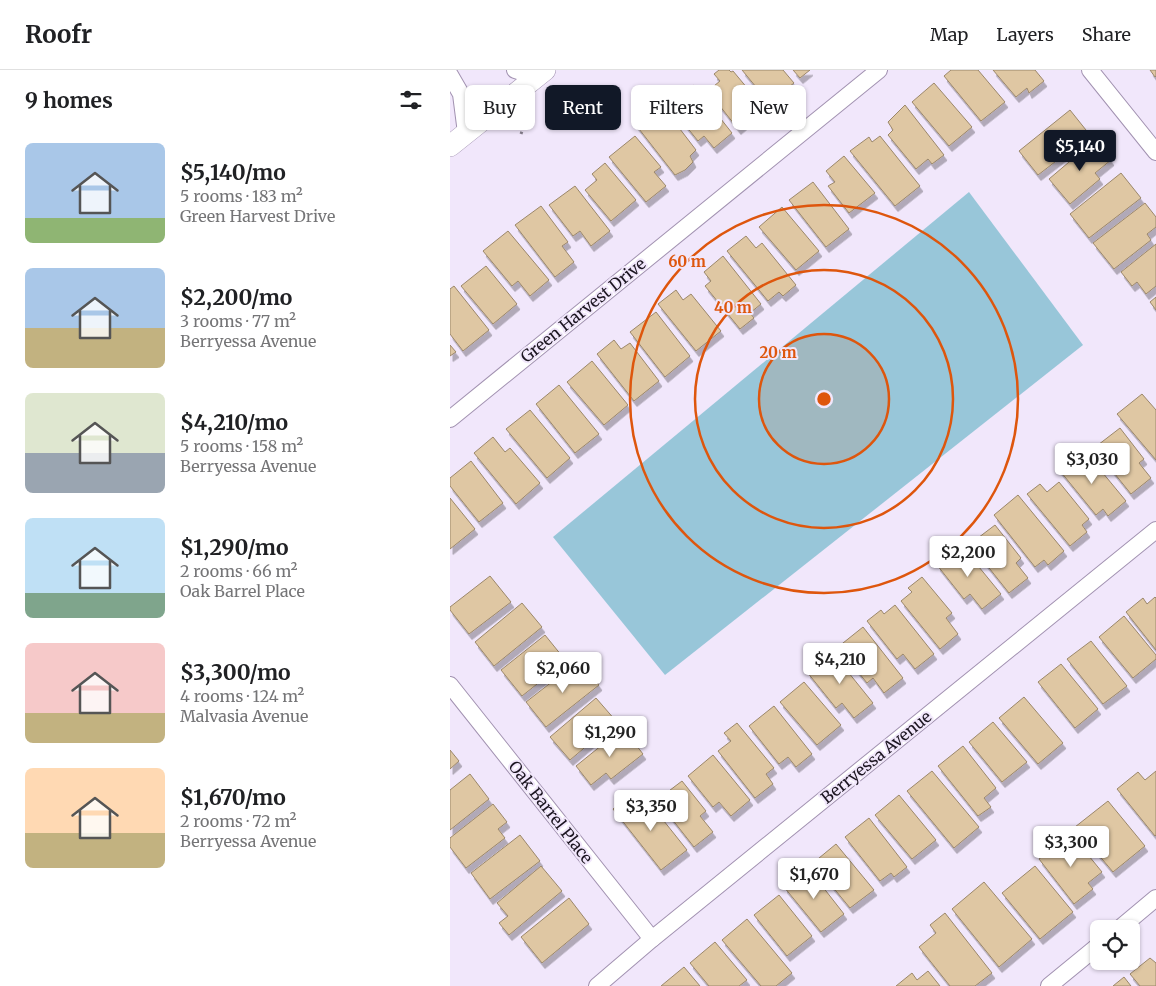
<!DOCTYPE html>
<html lang="en">
<head>
<meta charset="utf-8">
<style>
	:root { --surface:#fff; --page:#f6f6f6; --text:#202124; --muted:#757577; --line:#e0e0e0; --accent:#111827 }
	body { margin:0; font-family:Merriweather,serif; background:var(--page); color:var(--text); height:100vh; display:flex; flex-direction:column; font-size:19px; white-space:nowrap }
	* { box-sizing:border-box; margin:0 }
	p { font-size:16px; color:var(--muted) }
	.icon { flex:none; width:28px; height:28px; fill:none; stroke:currentColor; stroke-width:2; stroke-linecap:round; stroke-linejoin:round }
	.map { position:relative; flex:1; overflow:hidden }
	.side { display:flex; flex-direction:column; background:var(--surface); width:450px }
	.side>* { flex:none }
	.top-card { position:absolute; left:15px; top:15px; width:475px; height:45px; display:flex; gap:10px }
	.fabs { position:absolute; left:640px; top:850px; display:grid; gap:10px }
	.fabs a { display:grid; place-items:center; width:50px; height:50px; border-radius:8px; background:var(--surface); box-shadow:0 1px 4px #0004; font-size:25px }
	.price { position:absolute; translate:-50% -42px; padding:0 11px; border-radius:5px; background:#fff; color:#222; font-size:16px; line-height:32px; filter:drop-shadow(0 1px 2px #0008) }
	.price::after { content:''; position:absolute; left:50%; top:30px; width:15px; height:11px; margin-left:-8px; background:inherit; clip-path:polygon(0 0,100% 0,50% 100%) }
	.price.selected { background:var(--accent); color:#fff }
	ul { padding:0; list-style:none }
	li { display:flex; align-items:center; gap:15px; height:125px; padding:0 25px }
	li span { display:grid; place-items:center; flex:none; width:140px; height:100px; border-radius:8px; color:#555 }
	li>.icon { margin-inline-start:auto }
	span .icon { width:60px; height:60px; fill:#fffc; stroke-width:1 }
	li b { font-size:21px }
	h2 { display:flex; justify-content:space-between; align-items:center; height:60px; padding:0 25px; font-size:21px }
	.pill { padding:0 18px; border-radius:8px; background:var(--surface); box-shadow:0 1px 4px #0004; font-size:18px; line-height:45px }
	.pill.selected { background:var(--accent); color:#fff }
	header { display:flex; align-items:center; gap:30px; box-sizing:border-box; height:70px; padding:0 25px; background:var(--surface); border-bottom:1px solid var(--line) }
	header strong { font-size:24px }
	nav { display:flex; gap:28px; margin-inline-start:auto; font-size:18px }
	main { display:flex; flex:1; min-height:0 }
	.map>svg:first-child { display:block }
	.water { fill:#98c6d9 }
	.building { fill:#dfc7a3; stroke:#9b876a; filter:url(#shadow) }
	.lines { fill:none; stroke-linecap:round; stroke-linejoin:round }
	.minor-casing { stroke:#a292b1; stroke-width:18 }
	.tertiary-casing { stroke:#a292b1; stroke-width:22 }
	.path { stroke:#867e8d; stroke-width:3; stroke-dasharray:2.5 4; stroke-linecap:butt }
	.minor { stroke:#fff; stroke-width:16 }
	.tertiary { stroke:#fff; stroke-width:21 }
	.ring { fill:none; stroke:#de560d; stroke-width:2.5 }
	.labels { text-anchor:middle; stroke-width:4; stroke-linejoin:round; paint-order:stroke }
	.street-label { font-size:16px; fill:#1b1520; stroke:#f1e7fb }
	.centre { fill:#de560d; stroke:#f1e7fb; stroke-width:2.5 }
	.ring-label { font-size:15px; text-anchor:middle; font-weight:bold; fill:#de560d; stroke:#f1e7fb; stroke-width:4; stroke-linejoin:round; paint-order:stroke }
</style>
</head>
<body>
<header>
<strong>Roofr</strong>
<nav><a>Map</a><a>Layers</a><a>Share</a></nav>
</header>
<main>
<section class="side">
<h2>9 homes<svg class="icon" aria-label="filters" viewBox="0 0 24 24"><path d="M4 7h16M4 17h16"/><circle cx="9" cy="7" r="2"/><circle cx="15" cy="17" r="2"/></svg></h2>
<ul>
<li><span style="background:linear-gradient(#a9c7e8 75%,#8fb573 0)"><svg class="icon" aria-label="home" viewBox="0 0 24 24"><path d="M3 11l9-7 9 7M6 9v11h12V9"/></svg></span><div><b>$5,140/mo</b><p>5 rooms · 183 m²</p><p>Green Harvest Drive</p></div></li>
<li><span style="background:linear-gradient(#a9c7e8 60%,#c2b280 0)"><svg class="icon" aria-label="home" viewBox="0 0 24 24"><path d="M3 11l9-7 9 7M6 9v11h12V9"/></svg></span><div><b>$2,200/mo</b><p>3 rooms · 77 m²</p><p>Berryessa Avenue</p></div></li>
<li><span style="background:linear-gradient(#dfe7d0 60%,#9aa5b1 0)"><svg class="icon" aria-label="home" viewBox="0 0 24 24"><path d="M3 11l9-7 9 7M6 9v11h12V9"/></svg></span><div><b>$4,210/mo</b><p>5 rooms · 158 m²</p><p>Berryessa Avenue</p></div></li>
<li><span style="background:linear-gradient(#bfe0f5 75%,#7fa58c 0)"><svg class="icon" aria-label="home" viewBox="0 0 24 24"><path d="M3 11l9-7 9 7M6 9v11h12V9"/></svg></span><div><b>$1,290/mo</b><p>2 rooms · 66 m²</p><p>Oak Barrel Place</p></div></li>
<li><span style="background:linear-gradient(#f6c9c9 70%,#c2b280 0)"><svg class="icon" aria-label="home" viewBox="0 0 24 24"><path d="M3 11l9-7 9 7M6 9v11h12V9"/></svg></span><div><b>$3,300/mo</b><p>4 rooms · 124 m²</p><p>Malvasia Avenue</p></div></li>
<li><span style="background:linear-gradient(#ffd9b3 65%,#c2b280 0)"><svg class="icon" aria-label="home" viewBox="0 0 24 24"><path d="M3 11l9-7 9 7M6 9v11h12V9"/></svg></span><div><b>$1,670/mo</b><p>2 rooms · 72 m²</p><p>Berryessa Avenue</p></div></li>
</ul>
</section>
<div class="map">
<svg width="706" height="916" viewBox="0 0 706 916">
	<defs>
		<filter id="shadow"><feDropShadow dx="3" dy="5.5" stdDeviation="0" flood-color="#0004"/></filter>
	</defs>
	<rect width="100%" height="100%" fill="#f1e7fb"/>
	<path class="water" d="M 519,122 L 633,275 L 215,605 L 103,467 Z"/>
	<g class="building">
		<path d="M 269,0 L 279,0 L 281,2 L 283,1 L 308,31 L 301,36 L 307,43 L 288,59 L 258,21 L 270,11 L 264,4 Z"/>
		<path d="M 292,0 L 333,0 L 344,13 L 325,28 L 318,18 L 311,23 Z"/>
		<path d="M 343,0 L 360,0 L 350,8 Z"/>
		<path d="M 501,0 L 528,0 L 555,32 L 531,51 L 494,6 Z"/>
		<path d="M 543,0 L 585,0 L 594,11 L 579,23 L 577,18 L 566,27 Z"/>
		<path d="M 700,0 L 706,0 L 706,6 L 705,7 Z"/>
		<path d="M 484,13 L 522,57 L 499,76 L 462,32 Z"/>
		<path d="M 244,15 L 282,63 L 264,78 L 254,66 L 248,71 L 223,40 L 234,30 L 231,26 Z"/>
		<path d="M 207,29 L 246,80 L 240,86 L 243,92 L 235,100 L 225,105 L 182,50 Z"/>
		<path d="M 455,35 L 494,85 L 482,94 L 478,89 L 466,99 L 438,65 L 443,60 L 438,52 Z"/>
		<path d="M 620,40 L 640,65 L 588,105 L 569,81 Z"/>
		<path d="M 185,66 L 211,97 L 204,102 L 216,116 L 196,132 L 159,87 Z"/>
		<path d="M 430,66 L 470,116 L 445,136 L 400,81 L 419,67 L 422,72 Z"/>
		<path d="M 645,70 L 661,90 L 645,103 L 650,109 L 620,134 L 599,109 Z"/>
		<path d="M 394,86 L 425,123 L 399,143 L 378,116 L 385,112 L 376,101 Z"/>
		<path d="M 155,93 L 186,130 L 161,151 L 135,120 L 147,110 L 142,104 Z"/>
		<path d="M 671,103 L 691,128 L 639,168 L 620,144 Z"/>
		<path d="M 363,112 L 399,159 L 376,177 L 339,130 Z"/>
		<path d="M 125,116 L 160,161 L 141,176 L 130,161 L 123,166 L 99,135 Z"/>
		<path d="M 695,133 L 706,147 L 706,157 L 697,164 L 701,170 L 664,199 L 643,173 Z"/>
		<path d="M 91,136 L 118,172 L 112,176 L 124,192 L 105,207 L 65,155 Z"/>
		<path d="M 332,137 L 369,181 L 346,200 L 309,157 Z"/>
		<path d="M 58,161 L 99,210 L 80,226 L 68,211 L 62,216 L 33,181 Z"/>
		<path d="M 296,166 L 306,178 L 312,173 L 346,215 L 333,226 L 329,222 L 318,231 L 277,181 Z"/>
		<path d="M 706,174 L 706,216 L 696,224 L 687,212 L 682,216 L 671,202 Z"/>
		<path d="M 273,186 L 311,234 L 300,243 L 304,248 L 290,259 L 255,216 L 261,211 L 254,202 Z"/>
		<path d="M 36,196 L 67,234 L 43,254 L 11,216 Z"/>
		<path d="M 4,216 L 39,260 L 13,281 L 0,264 L 0,219 Z"/>
		<path d="M 226,220 L 233,230 L 241,224 L 271,261 L 246,281 L 208,234 Z"/>
		<path d="M 706,227 L 706,240 L 700,232 Z"/>
		<path d="M 206,242 L 240,286 L 215,307 L 180,262 Z"/>
		<path d="M 164,270 L 171,279 L 180,273 L 209,311 L 184,331 L 147,284 Z"/>
		<path d="M 0,275 L 6,282 L 0,286 Z"/>
		<path d="M 142,291 L 178,335 L 154,355 L 117,312 Z"/>
		<path d="M 109,315 L 149,364 L 125,383 L 86,334 Z"/>
		<path d="M 692,324 L 706,340 L 706,390 L 667,344 Z"/>
		<path d="M 80,340 L 120,388 L 97,408 L 56,359 Z"/>
		<path d="M 670,358 L 694,389 L 689,393 L 701,408 L 681,424 L 644,378 Z"/>
		<path d="M 43,367 L 55,382 L 60,378 L 90,413 L 66,434 L 24,383 Z"/>
		<path d="M 638,385 L 676,431 L 658,446 L 653,439 L 646,445 L 606,396 L 618,386 L 626,396 Z"/>
		<path d="M 21,391 L 53,433 L 29,452 L 0,416 L 0,408 Z"/>
		<path d="M 609,412 L 639,449 L 632,455 L 637,462 L 620,476 L 577,424 L 590,414 L 597,422 Z"/>
		<path d="M 568,425 L 614,481 L 598,495 L 594,490 L 585,497 L 544,445 Z"/>
		<path d="M 0,428 L 25,459 L 0,479 Z"/>
		<path d="M 545,455 L 571,488 L 566,493 L 578,508 L 559,523 L 520,474 Z"/>
		<path d="M 511,475 L 551,524 L 532,539 L 520,524 L 514,529 L 487,495 Z"/>
		<path d="M 40,506 L 61,532 L 19,564 L 0,540 L 0,537 Z"/>
		<path d="M 472,507 L 502,543 L 496,548 L 508,564 L 490,579 L 451,531 L 462,522 L 458,518 Z"/>
		<path d="M 705,527 L 706,528 L 706,580 L 676,542 L 693,528 L 697,534 Z"/>
		<path d="M 72,533 L 92,557 L 44,596 L 25,572 Z"/>
		<path d="M 445,535 L 484,584 L 465,599 L 453,584 L 447,589 L 417,551 L 431,540 L 434,544 Z"/>
		<path d="M 674,546 L 706,585 L 706,589 L 683,608 L 649,567 Z"/>
		<path d="M 413,557 L 453,608 L 434,623 L 423,608 L 417,613 L 388,577 Z"/>
		<path d="M 95,565 L 116,591 L 72,626 L 51,600 Z"/>
		<path d="M 641,571 L 677,616 L 653,634 L 617,589 Z"/>
		<path d="M 382,582 L 423,633 L 404,648 L 392,633 L 386,638 L 357,602 Z"/>
		<path d="M 130,590 L 149,615 L 96,657 L 76,632 Z"/>
		<path d="M 611,594 L 648,639 L 625,658 L 588,612 Z"/>
		<path d="M 354,612 L 391,655 L 367,675 L 330,632 Z"/>
		<path d="M 574,627 L 613,673 L 588,694 L 549,648 Z"/>
		<path d="M 146,628 L 166,651 L 120,690 L 100,667 Z"/>
		<path d="M 324,636 L 362,684 L 346,697 L 338,687 L 329,694 L 299,656 Z"/>
		<path d="M 543,652 L 577,692 L 552,712 L 519,672 Z"/>
		<path d="M 287,653 L 324,698 L 316,704 L 323,714 L 305,728 L 268,681 L 281,671 L 274,663 Z"/>
		<path d="M 173,658 L 193,684 L 161,709 L 156,703 L 141,715 L 126,696 Z"/>
		<path d="M 513,676 L 546,718 L 534,728 L 541,737 L 528,746 L 488,696 Z"/>
		<path d="M 0,680 L 9,691 L 0,699 Z"/>
		<path d="M 263,685 L 300,730 L 281,746 L 269,732 L 263,737 L 238,706 Z"/>
		<path d="M 482,701 L 529,757 L 504,778 L 457,721 Z"/>
		<path d="M 706,701 L 706,765 L 705,766 L 667,719 L 688,702 L 695,710 Z"/>
		<path d="M 20,704 L 39,729 L 0,760 L 0,720 Z"/>
		<path d="M 232,711 L 256,741 L 250,746 L 263,762 L 244,777 L 207,730 Z"/>
		<path d="M 449,725 L 486,770 L 462,789 L 425,745 Z"/>
		<path d="M 194,726 L 237,780 L 211,800 L 163,739 L 174,730 L 180,738 Z"/>
		<path d="M 658,731 L 695,776 L 663,802 L 625,757 Z"/>
		<path d="M 43,734 L 57,752 L 48,759 L 55,768 L 16,798 L 0,777 L 0,768 Z"/>
		<path d="M 419,748 L 457,797 L 444,807 L 441,803 L 430,811 L 395,767 Z"/>
		<path d="M 621,764 L 652,802 L 638,813 L 643,819 L 624,834 L 589,789 Z"/>
		<path d="M 70,765 L 90,791 L 40,829 L 21,803 Z"/>
		<path d="M 386,774 L 424,820 L 400,838 L 363,793 Z"/>
		<path d="M 91,796 L 112,821 L 59,865 L 49,853 L 58,846 L 47,833 Z"/>
		<path d="M 585,796 L 623,842 L 590,869 L 552,823 Z"/>
		<path d="M 358,798 L 394,844 L 371,862 L 334,817 Z"/>
		<path d="M 534,812 L 582,869 L 549,897 L 502,839 Z"/>
		<path d="M 329,825 L 362,866 L 337,886 L 304,845 Z"/>
		<path d="M 119,828 L 139,854 L 92,893 L 71,867 Z"/>
		<path d="M 495,843 L 542,903 L 525,916 L 500,916 L 469,877 L 486,863 L 480,855 Z"/>
		<path d="M 297,849 L 342,903 L 326,916 L 311,916 L 272,870 Z"/>
		<path d="M 265,872 L 297,910 L 289,916 L 259,916 L 240,893 Z"/>
		<path d="M 700,888 L 706,893 L 706,916 L 690,916 L 680,904 Z"/>
		<path d="M 234,897 L 250,916 L 211,916 Z"/>
		<path d="M 478,901 L 490,916 L 446,916 L 462,903 L 467,910 Z"/>
		<path d="M 674,907 L 681,916 L 663,916 Z"/>
	</g>
	<g class="lines">
		<g class="minor-casing">
			<g id="minor">
				<path d="M 65,0 L 86,7"/>
				<path d="M 640,0 L 706,82"/>
				<path d="M 0,5 L 11,24 L 16,63"/>
				<path d="M 0,349 L 429,0"/>
				<path d="M 0,615 L 202,869"/>
				<path d="M 669,859 L 706,828"/>
				<path d="M 147,916 L 202,869 L 706,460"/>
				<path d="M 599,916 L 649,875"/>
			</g>
		</g>
		<g class="tertiary-casing">
			<path id="tertiary" d="M 0,76 L 95,0"/>
		</g>
		<path class="path" d="M 71,64 L 79,41"/>
		<use href="#minor" class="minor"/>
		<use href="#tertiary" class="tertiary"/>
	</g>
	<circle cx="374" cy="329" r="65" fill="#de560d" fill-opacity=".12"/>
	<g class="ring">
		<circle cx="374" cy="329" r="65"/>
		<circle cx="374" cy="329" r="129"/>
		<circle cx="374" cy="329" r="194"/>
	</g>
	<g class="labels">
		<g class="street-label">
			<text transform="translate(133 240) rotate(-39)" y="6">Green Harvest Drive</text>
			<text transform="translate(426 687) rotate(-39)" y="6">Berryessa Avenue</text>
			<text transform="translate(101 742) rotate(52)" y="6">Oak Barrel Place</text>
		</g>
	</g>
	<circle cx="374" cy="329" r="8" class="centre"/>
	<g class="ring-label">
		<text x="237" y="197">60 m</text>
		<text x="283" y="243">40 m</text>
		<text x="328" y="288">20 m</text>
	</g>
</svg>
<div class="fabs">
<a><svg class="icon" aria-label="locate" viewBox="0 0 24 24"><circle cx="12" cy="12" r="6"/><path d="M12 2v4M12 18v4M2 12h4M18 12h4"/></svg></a>
</div>
<b class="price selected" style="left:630px;top:102px">$5,140</b>
<b class="price" style="left:642px;top:415px">$3,030</b>
<b class="price" style="left:518px;top:508px">$2,200</b>
<b class="price" style="left:390px;top:615px">$4,210</b>
<b class="price" style="left:113px;top:624px">$2,060</b>
<b class="price" style="left:160px;top:688px">$1,290</b>
<b class="price" style="left:201px;top:762px">$3,350</b>
<b class="price" style="left:621px;top:798px">$3,300</b>
<b class="price" style="left:364px;top:830px">$1,670</b>
<div class="top-card">
<a class="pill">Buy</a>
<a class="pill selected">Rent</a>
<a class="pill">Filters</a>
<a class="pill">New</a>
</div>
</div>
</main>
</body>
</html>
